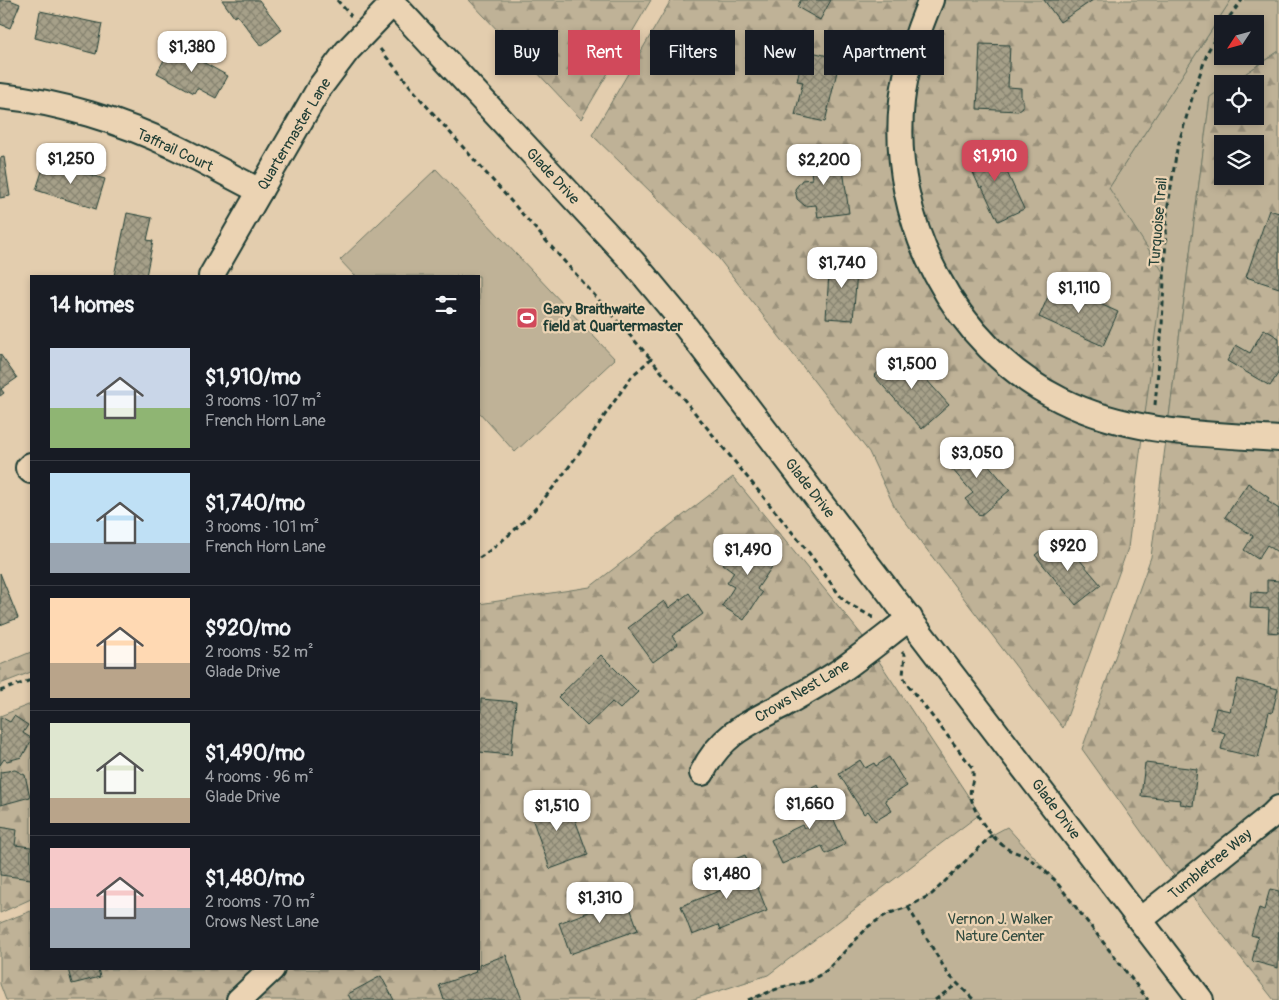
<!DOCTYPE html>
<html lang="en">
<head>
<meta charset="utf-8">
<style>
	:root { --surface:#171b24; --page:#242831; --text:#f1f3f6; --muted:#9ea1a6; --line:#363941; --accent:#d1495b }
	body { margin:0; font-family:Pangolin,sans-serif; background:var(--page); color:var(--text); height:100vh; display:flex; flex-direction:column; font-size:19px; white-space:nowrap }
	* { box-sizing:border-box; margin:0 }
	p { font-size:16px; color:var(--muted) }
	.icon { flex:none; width:28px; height:28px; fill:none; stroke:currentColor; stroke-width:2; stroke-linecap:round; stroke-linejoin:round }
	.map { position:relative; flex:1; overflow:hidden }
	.drawer { position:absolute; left:30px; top:275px; width:450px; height:695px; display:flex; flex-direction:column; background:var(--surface); border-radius:0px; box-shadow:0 2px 8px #0003 }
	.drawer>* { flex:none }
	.top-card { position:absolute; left:495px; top:30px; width:475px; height:45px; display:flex; gap:10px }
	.needle { width:32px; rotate:234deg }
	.controls { position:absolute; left:1214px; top:15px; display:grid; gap:10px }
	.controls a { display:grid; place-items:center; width:50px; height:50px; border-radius:0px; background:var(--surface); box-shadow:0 2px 8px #0003; font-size:25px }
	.price { position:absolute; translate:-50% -42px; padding:0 11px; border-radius:10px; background:#fff; color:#222; font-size:16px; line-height:32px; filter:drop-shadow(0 1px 2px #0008) }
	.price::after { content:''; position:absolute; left:50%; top:30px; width:15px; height:11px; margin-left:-8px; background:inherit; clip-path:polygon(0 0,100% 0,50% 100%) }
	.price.selected { background:var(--accent); color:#fff }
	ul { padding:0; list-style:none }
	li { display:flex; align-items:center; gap:15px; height:125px; padding:0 20px }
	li+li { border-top:1px solid var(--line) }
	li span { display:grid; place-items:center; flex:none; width:140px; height:100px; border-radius:0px; color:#555 }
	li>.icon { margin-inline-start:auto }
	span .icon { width:60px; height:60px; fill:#fffc; stroke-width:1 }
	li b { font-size:21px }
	h2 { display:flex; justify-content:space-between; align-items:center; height:60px; padding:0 20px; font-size:21px }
	.pill { padding:0 18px; border-radius:0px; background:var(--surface); box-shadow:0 2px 8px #0003; font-size:18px; line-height:45px }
	.pill.selected { background:var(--accent); color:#fff }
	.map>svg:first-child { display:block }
	.green { fill:#bfb297; stroke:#6f7866; fill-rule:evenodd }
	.forest { fill:url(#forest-firs); stroke:#6f7866; fill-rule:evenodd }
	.building { fill:url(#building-cross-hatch); stroke:#1f3d34 }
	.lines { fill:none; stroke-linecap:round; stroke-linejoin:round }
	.minor-casing { stroke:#1f3d34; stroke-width:28 }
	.path { stroke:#1f3d34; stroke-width:3; stroke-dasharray:5 4; stroke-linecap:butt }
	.minor { stroke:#ebd3b3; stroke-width:24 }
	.labels { text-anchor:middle; stroke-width:4.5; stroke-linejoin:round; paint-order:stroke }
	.street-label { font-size:15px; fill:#1f3d34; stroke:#ebd3b3 }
	.poi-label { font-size:15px; font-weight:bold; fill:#1f3d34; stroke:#ebd3b3; text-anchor:start }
	.park-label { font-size:15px; fill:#2f493e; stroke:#ebd3b3 }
</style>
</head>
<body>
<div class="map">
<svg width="1279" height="1000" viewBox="0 0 1279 1000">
	<defs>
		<pattern id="forest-firs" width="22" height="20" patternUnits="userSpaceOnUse" patternTransform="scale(1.25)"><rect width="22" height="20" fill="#bfb297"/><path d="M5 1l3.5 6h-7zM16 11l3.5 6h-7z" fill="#9b927c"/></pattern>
		<pattern id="building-cross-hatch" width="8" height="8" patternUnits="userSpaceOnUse" patternTransform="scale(1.25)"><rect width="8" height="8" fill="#a6a089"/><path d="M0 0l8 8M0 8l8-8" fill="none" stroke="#878471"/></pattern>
	</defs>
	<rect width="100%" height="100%" fill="#e3cdae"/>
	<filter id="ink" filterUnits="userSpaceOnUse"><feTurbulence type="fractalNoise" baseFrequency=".02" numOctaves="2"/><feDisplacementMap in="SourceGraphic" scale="10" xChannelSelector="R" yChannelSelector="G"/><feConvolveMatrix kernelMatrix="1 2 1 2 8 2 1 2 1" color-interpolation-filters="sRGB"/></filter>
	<g filter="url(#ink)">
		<g class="green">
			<path d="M 1231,0 L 1279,0 L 1279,51 L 1230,84 L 1222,84 L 1222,89 L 1210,98 L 1167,432 L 1143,428 L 1109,188 ZM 1222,24 L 1255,24 L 1255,56 L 1222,56 Z"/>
			<path d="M 436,169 L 615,359 L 515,452 L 479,412 L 479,276 L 355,276 L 340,260 Z"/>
			<path d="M 1007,827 L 1054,879 L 1148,1000 L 748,1000 L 782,987 L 810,981 L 825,971 L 869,926 L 887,914 L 908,907 L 932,894 L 992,835 Z"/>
		</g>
		<g class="forest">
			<path d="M 469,0 L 651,0 L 581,119 Z"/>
			<path d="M 671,0 L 1231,0 L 1109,188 L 1163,272 L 1128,548 L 1063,728 L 895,508 L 869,452 L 716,255 L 592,135 Z"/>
			<path d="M 1279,51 L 1279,1000 L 1274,1000 L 1201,907 L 1166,866 L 1082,749 L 1151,557 L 1210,97 L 1222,89 L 1222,116 L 1255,116 L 1255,84 L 1230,84 ZM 1222,144 L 1255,144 L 1255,176 L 1222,176 Z"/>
			<path d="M 733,477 L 861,634 L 980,814 L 768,975 L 691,1000 L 6,1000 L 0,984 L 0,923 L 31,911 L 31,969 L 479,969 L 479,604 L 590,587 Z"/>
			<path d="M 31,652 L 31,672 L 0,684 L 0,665 Z"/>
			<path d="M 31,704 L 31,899 L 0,913 L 0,716 Z"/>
		</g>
		<g class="building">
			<path d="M 0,0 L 10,0 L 20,4 L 10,28 L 0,24 Z"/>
			<path d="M 222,0 L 259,0 L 282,30 L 261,46 L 237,15 L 234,17 Z"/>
			<path d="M 801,0 L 831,0 L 820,20 L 797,7 Z"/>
			<path d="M 1044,0 L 1093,0 L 1060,22 Z"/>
			<path d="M 40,11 L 102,24 L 96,54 L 35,38 Z"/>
			<path d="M 980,44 L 1010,45 L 1008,87 L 1021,88 L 1021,97 L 1023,100 L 1023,107 L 1018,111 L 977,109 Z"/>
			<path d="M 172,45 L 228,76 L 216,98 L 197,88 L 194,93 L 157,73 Z"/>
			<path d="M 804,50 L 840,59 L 825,122 L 795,115 L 803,82 L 797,81 Z"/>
			<path d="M 994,144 L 1024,209 L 998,221 L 982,187 L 980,188 L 966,157 Z"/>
			<path d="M 835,149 L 837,170 L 843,169 L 849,213 L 818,217 L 816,205 L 805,206 L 797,199 L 795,189 L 802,180 L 812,179 L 809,153 Z"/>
			<path d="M 4,157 L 10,196 L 0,198 L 0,158 Z"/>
			<path d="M 45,162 L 105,179 L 96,209 L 36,190 Z"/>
			<path d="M 1269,210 L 1279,213 L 1279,288 L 1246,277 Z"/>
			<path d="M 127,213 L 152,218 L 147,240 L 153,241 L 146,276 L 114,276 Z"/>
			<path d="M 830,258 L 858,260 L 853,320 L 826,318 Z"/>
			<path d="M 1054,283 L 1099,301 L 1098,303 L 1118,312 L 1103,346 L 1039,317 Z"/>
			<path d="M 1264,329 L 1279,338 L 1279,372 L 1270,386 L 1227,361 L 1236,345 L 1250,353 Z"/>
			<path d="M 902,352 L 949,405 L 922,429 L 874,376 Z"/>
			<path d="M 0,354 L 17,378 L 1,389 L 4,393 L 0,396 Z"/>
			<path d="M 964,443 L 978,459 L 981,456 L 1010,490 L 980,516 L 965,499 L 973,493 L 944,460 Z"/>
			<path d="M 1248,483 L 1269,498 L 1267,501 L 1279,509 L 1279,553 L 1267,545 L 1258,559 L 1244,550 L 1253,536 L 1225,517 Z"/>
			<path d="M 755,538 L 780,555 L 757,589 L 762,593 L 744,620 L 722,606 L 734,587 L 727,583 L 734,572 L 723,564 L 737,543 L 747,550 Z"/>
			<path d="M 1055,539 L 1070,556 L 1073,552 L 1101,585 L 1076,605 L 1035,555 Z"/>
			<path d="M 0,573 L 18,618 L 0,625 Z"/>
			<path d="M 1267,580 L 1279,581 L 1279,633 L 1268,632 L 1269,609 L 1250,608 L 1251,592 L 1267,593 Z"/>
			<path d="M 689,593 L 703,614 L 672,636 L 678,644 L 653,662 L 628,628 L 664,601 L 669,608 Z"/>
			<path d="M 601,655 L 638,692 L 620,709 L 612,702 L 587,726 L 558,697 Z"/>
			<path d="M 1238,679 L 1278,689 L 1272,713 L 1269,712 L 1258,758 L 1221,749 L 1225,733 L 1211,729 L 1216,708 L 1230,711 Z"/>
			<path d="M 481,699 L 516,702 L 511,755 L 479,752 Z"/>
			<path d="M 14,716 L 28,725 L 23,733 L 31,738 L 31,741 L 22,757 L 7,761 L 4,759 L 0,765 L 0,718 L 1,717 L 10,722 Z"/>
			<path d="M 889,757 L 907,786 L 885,800 L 892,811 L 875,821 L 868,811 L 864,814 L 839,774 L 860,760 L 865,768 L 874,763 L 876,766 Z"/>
			<path d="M 1145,763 L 1197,769 L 1193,806 L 1180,804 L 1181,800 L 1141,796 Z"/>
			<path d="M 15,770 L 25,775 L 30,797 L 1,805 L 0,772 Z"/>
			<path d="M 818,785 L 845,844 L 826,854 L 822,846 L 782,864 L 771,840 L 802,825 L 804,828 L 810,825 L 797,795 Z"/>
			<path d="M 555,795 L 562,815 L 572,811 L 588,855 L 550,869 L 527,804 Z"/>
			<path d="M 0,827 L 17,830 L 15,845 L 31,847 L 31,879 L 0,875 Z"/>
			<path d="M 745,855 L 767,911 L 720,930 L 718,925 L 692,935 L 681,906 L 729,887 L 720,865 Z"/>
			<path d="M 1270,889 L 1279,891 L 1278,968 L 1252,961 L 1258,937 L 1251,935 L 1259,908 L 1264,910 Z"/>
			<path d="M 624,890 L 638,930 L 570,954 L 559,923 L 602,907 L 599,899 Z"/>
			<path d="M 506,955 L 522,1000 L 444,1000 L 439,985 L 476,972 L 475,969 L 479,969 L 479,965 Z"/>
			<path d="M 68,969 L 98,969 L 100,977 L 72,984 Z"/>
			<path d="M 381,976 L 394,1000 L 351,1000 L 348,994 Z"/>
		</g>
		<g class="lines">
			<g class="minor-casing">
				<g id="minor">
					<path d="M 390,0 L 633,262 L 677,315 L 1201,1000"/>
					<path d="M 931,0 C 917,32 906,66 902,101 C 889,220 954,347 1061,400 C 1129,434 1205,434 1279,439"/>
					<path d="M 0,96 C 59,102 121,121 175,147 C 204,161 232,177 260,191"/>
					<path d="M 211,276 L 320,87 L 347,51 L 393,3"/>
					<path d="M 31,465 L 28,468 L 31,471"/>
					<path d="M 702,773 C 721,734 749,723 785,704 C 802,694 820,684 837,673 C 862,656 886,636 910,618"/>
					<path d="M 1140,920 L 1272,815 L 1279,808"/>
					<path d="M 239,1000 L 272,969"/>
				</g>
			</g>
			<g class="path">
				<path d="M 337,0 L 351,16"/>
				<path d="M 1224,24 L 1242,0"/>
				<path d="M 380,49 L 423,102 L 651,359"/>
				<path d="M 1155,405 L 1162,326 L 1167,212 L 1177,149 L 1195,88 L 1208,51 L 1222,26"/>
				<path d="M 479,558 C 547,513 586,439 633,375 L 651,359 L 809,553 L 841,597 L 849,604 L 874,618"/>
				<path d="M 902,652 L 905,655 L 903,675 L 906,683 L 972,767 C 976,780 968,788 971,797 C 975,816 990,836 1006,848 C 1011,851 1017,853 1023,855 C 1035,861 1044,871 1054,879 L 1148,1000"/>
				<path d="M 0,691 L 31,680"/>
				<path d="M 908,907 L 948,974 L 974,1000"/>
				<path d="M 748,1000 L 782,987 L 810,981 L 826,971 L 869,926 L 887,914 L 908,907 L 932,894 L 992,835"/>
				<path d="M 935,1000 L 957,984"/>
			</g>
			<use href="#minor" class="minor"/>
		</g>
	</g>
	<defs>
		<g id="stadium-square" transform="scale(1.125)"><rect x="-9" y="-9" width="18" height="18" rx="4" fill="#d1495b" stroke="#ebd3b3"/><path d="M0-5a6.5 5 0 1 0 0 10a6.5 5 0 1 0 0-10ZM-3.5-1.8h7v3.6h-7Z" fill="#fff"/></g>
	</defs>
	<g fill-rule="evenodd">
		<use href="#stadium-square" x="527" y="318"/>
	</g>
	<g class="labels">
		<g class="street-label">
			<text transform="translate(294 134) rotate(-59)" y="5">Quartermaster Lane</text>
			<text transform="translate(175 150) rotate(25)" y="5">Taffrail Court</text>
			<text transform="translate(553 176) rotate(47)" y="5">Glade Drive</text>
			<text transform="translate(1158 222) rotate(-85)" y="5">Turquoise Trail</text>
			<text transform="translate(810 488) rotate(52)" y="5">Glade Drive</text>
			<text transform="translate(802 691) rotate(-31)" y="5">Crows Nest Lane</text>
			<text transform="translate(1056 809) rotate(53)" y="5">Glade Drive</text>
			<text transform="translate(1210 864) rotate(-39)" y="5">Tumbletree Way</text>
		</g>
		<g class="poi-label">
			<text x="543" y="314">Gary Braithwaite<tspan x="543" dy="17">field at Quartermaster</tspan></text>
		</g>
		<g class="park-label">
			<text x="1000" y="924">Vernon J. Walker<tspan x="1000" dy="17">Nature Center</tspan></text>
		</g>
	</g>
</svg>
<div class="controls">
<a><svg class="needle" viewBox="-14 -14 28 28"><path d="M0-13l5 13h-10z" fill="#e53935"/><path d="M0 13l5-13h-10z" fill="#9ea1a6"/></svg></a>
<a><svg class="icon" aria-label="locate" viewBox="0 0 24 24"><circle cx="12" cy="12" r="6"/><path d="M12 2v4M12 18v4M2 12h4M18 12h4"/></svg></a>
<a><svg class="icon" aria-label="layers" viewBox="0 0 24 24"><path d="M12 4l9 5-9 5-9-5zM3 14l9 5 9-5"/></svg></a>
</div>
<b class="price" style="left:192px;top:73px">$1,380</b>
<b class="price selected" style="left:995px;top:182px">$1,910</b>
<b class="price" style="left:71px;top:185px">$1,250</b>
<b class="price" style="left:824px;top:186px">$2,200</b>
<b class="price" style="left:842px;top:289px">$1,740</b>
<b class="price" style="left:1079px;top:314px">$1,110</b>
<b class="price" style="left:912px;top:390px">$1,500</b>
<b class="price" style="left:977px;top:479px">$3,050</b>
<b class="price" style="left:1068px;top:572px">$920</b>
<b class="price" style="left:748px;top:576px">$1,490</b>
<b class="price" style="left:810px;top:830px">$1,660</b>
<b class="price" style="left:557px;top:832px">$1,510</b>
<b class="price" style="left:727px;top:900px">$1,480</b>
<b class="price" style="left:600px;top:924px">$1,310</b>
<div class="top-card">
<a class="pill">Buy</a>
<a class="pill selected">Rent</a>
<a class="pill">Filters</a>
<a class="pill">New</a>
<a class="pill">Apartment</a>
</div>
<section class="drawer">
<h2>14 homes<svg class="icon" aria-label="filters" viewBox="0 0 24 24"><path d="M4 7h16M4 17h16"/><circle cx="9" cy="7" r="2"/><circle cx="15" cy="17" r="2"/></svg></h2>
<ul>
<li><span style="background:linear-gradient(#c9d6e8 60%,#8fb573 0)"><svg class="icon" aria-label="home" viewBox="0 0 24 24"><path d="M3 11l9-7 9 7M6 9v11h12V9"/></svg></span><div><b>$1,910/mo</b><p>3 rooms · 107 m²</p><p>French Horn Lane</p></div></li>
<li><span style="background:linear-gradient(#bfe0f5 70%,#9aa5b1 0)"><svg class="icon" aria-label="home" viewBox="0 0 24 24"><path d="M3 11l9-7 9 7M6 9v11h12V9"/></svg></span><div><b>$1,740/mo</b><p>3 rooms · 101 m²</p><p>French Horn Lane</p></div></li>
<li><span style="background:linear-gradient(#ffd9b3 65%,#b9a48a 0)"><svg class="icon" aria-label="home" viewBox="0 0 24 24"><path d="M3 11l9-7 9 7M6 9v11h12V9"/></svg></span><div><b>$920/mo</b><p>2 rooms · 52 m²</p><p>Glade Drive</p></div></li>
<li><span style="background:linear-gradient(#dfe7d0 75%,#b9a48a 0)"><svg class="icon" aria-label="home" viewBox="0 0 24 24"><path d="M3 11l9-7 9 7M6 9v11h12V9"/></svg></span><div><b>$1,490/mo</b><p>4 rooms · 96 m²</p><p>Glade Drive</p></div></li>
<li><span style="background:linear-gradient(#f6c9c9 60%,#9aa5b1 0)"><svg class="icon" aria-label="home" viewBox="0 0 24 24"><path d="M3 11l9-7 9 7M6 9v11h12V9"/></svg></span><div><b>$1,480/mo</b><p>2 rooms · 70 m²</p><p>Crows Nest Lane</p></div></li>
</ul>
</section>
</div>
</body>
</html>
